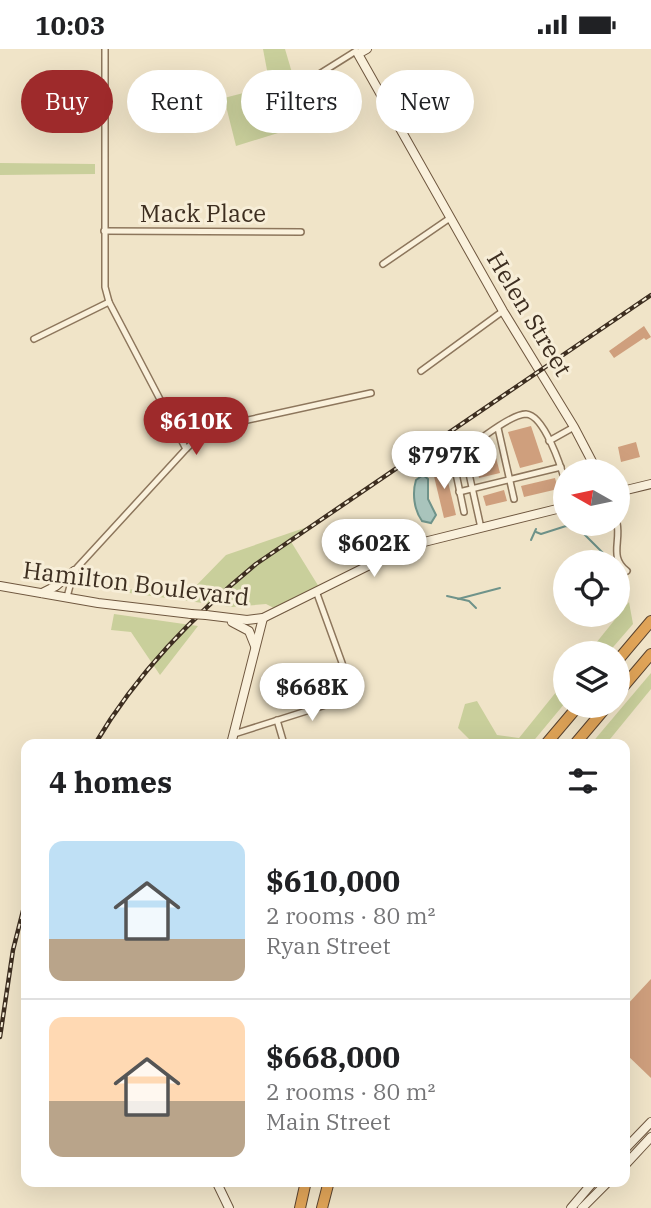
<!DOCTYPE html>
<html lang="en">
<head>
<meta charset="utf-8">
<style>
	:root { --surface:#fff; --page:#f6f6f6; --text:#202124; --muted:#757577; --line:#e0e0e0; --accent:#9e2a2b }
	body { margin:0; font-family:"IBM Plex Serif",serif; background:var(--page); color:var(--text); height:100vh; display:flex; flex-direction:column; font-size:26px; white-space:nowrap }
	* { box-sizing:border-box; margin:0 }
	p { font-size:23px; color:var(--muted) }
	.icon { flex:none; width:38px; height:38px; fill:none; stroke:currentColor; stroke-width:2; stroke-linecap:round; stroke-linejoin:round }
	.map { position:relative; flex:1; overflow:hidden }
	.side { position:absolute; left:21px; top:690px; width:609px; height:448px; display:flex; flex-direction:column; background:var(--surface); border-radius:14px; box-shadow:0 7px 28px #0002 }
	.side>* { flex:none }
	.top-card { position:absolute; left:21px; top:21px; width:609px; height:63px; display:flex; gap:14px }
	.needle { width:46px; rotate:279deg }
	.tools { position:absolute; left:553px; top:410px; display:grid; gap:14px }
	.tools a { display:grid; place-items:center; width:77px; height:77px; border-radius:50%; background:var(--surface); box-shadow:0 7px 28px #0002; font-size:35px }
	.price { position:absolute; translate:-50% -60px; padding:0 16px; border-radius:24px; background:#fff; color:#222; font-size:23px; line-height:46px; filter:drop-shadow(0 2px 4px #0008) }
	.price::after { content:''; position:absolute; left:50%; top:42px; width:21px; height:16px; margin-left:-10px; background:inherit; clip-path:polygon(0 0,100% 0,50% 100%) }
	.price.selected { background:var(--accent); color:#fff }
	ul { padding:0; list-style:none }
	li { display:flex; align-items:center; gap:21px; height:175px; padding:0 28px }
	li+li { border-top:2px solid var(--line) }
	li span { display:grid; place-items:center; flex:none; width:196px; height:140px; border-radius:14px; color:#555 }
	li>.icon { margin-inline-start:auto }
	span .icon { width:84px; height:84px; fill:#fffc; stroke-width:1 }
	li b { font-size:30px }
	h2 { display:flex; justify-content:space-between; align-items:center; height:84px; padding:0 28px; font-size:30px }
	.tag { padding:0 24px; border-radius:32px; background:var(--surface); box-shadow:0 7px 28px #0002; font-size:24px; line-height:63px }
	.tag.selected { background:var(--accent); color:#fff }
	.status { display:flex; justify-content:space-between; align-items:center; height:49px; padding:0 35px; background:var(--surface); direction:ltr }
	.status svg { height:19px; fill:currentColor }
	.map>svg:first-child { display:block }
	.green { fill:#c9cf9b }
	.water { fill:#a9c4bc; stroke:#6f938a; stroke-width:2 }
	.lines { fill:none; stroke-linecap:round; stroke-linejoin:round }
	.stream { stroke:#6f938a; stroke-width:2 }
	.building { fill:#cf9f7d }
	.street-casing { stroke:#8d765c; stroke-width:8 }
	.secondary-casing { stroke:#6f573f; stroke-width:10 }
	.highway-casing { stroke:#5b4430; stroke-width:12 }
	.street { stroke:#faf1dc; stroke-width:5 }
	.secondary { stroke:#faf1dc; stroke-width:8 }
	.highway { stroke:#e0a458; stroke-width:10 }
	.rail-casing { stroke:#3d2e20; stroke-width:4.5 }
	.rail { stroke:#f7eed8; stroke-width:2; stroke-dasharray:5; stroke-linecap:butt }
	.secondary-bridge-casing { stroke:#6f573f; stroke-width:10; stroke-linecap:butt }
	.secondary-bridge { stroke:#faf1dc; stroke-width:8 }
	.labels { text-anchor:middle; stroke-width:6; stroke-linejoin:round; paint-order:stroke }
	.street-label { font-size:24px; fill:#3d2e20; stroke:#f7eed8 }
</style>
</head>
<body>
<div class="status"><b>10:03</b><svg viewBox="0 0 49 12"><path d="M0 12V9h3v3zM5 12V6h3v6zM10 12V3h3v9zM15 12V0h3v12zM26 1h20v11H26zM47 4h2v5h-2z"/></svg></div>
<div class="map">
<svg width="651" height="1159" viewBox="0 0 651 1159">
	<rect width="100%" height="100%" fill="#f0e4c8"/>
	<g class="green">
		<path d="M 263,0 L 285,0 L 298,44 L 282,59 L 278,84 L 236,97 L 224,49 L 270,37 Z"/>
		<path d="M 0,114 L 95,115 L 95,125 L 0,126 Z"/>
		<path d="M 307,478 L 290,491 L 319,538 L 274,559 L 266,555 L 232,558 L 71,536 L 76,522 L 93,538 L 189,544 L 226,506 Z"/>
		<path d="M 629,553 L 633,575 L 608,604 L 588,604 Z"/>
		<path d="M 114,565 L 198,577 L 160,626 L 131,583 L 111,581 Z"/>
		<path d="M 651,624 L 651,640 L 606,695 L 591,695 Z"/>
		<path d="M 565,632 L 565,654 L 531,695 L 474,695 L 458,679 L 465,655 L 477,652 L 497,686 L 519,689 Z"/>
	</g>
	<path class="water" d="M 423,426 L 428,430 L 428,450 L 436,466 L 431,474 L 422,472 C 414,461 412,444 416,431 Z"/>
	<g class="lines">
		<g class="stream">
			<path d="M 536,483 L 541,485 L 566,477 L 577,478 L 603,504"/>
			<path d="M 531,491 L 536,480"/>
			<path d="M 447,547 L 469,552 L 476,559"/>
			<path d="M 458,550 L 500,539"/>
		</g>
	</g>
	<g class="building">
		<path d="M 644,277 L 651,288 L 646,291 L 644,289 L 614,309 L 609,302 Z"/>
		<path d="M 531,377 L 543,413 L 520,419 L 508,383 Z"/>
		<path d="M 636,393 L 640,408 L 621,413 L 618,398 Z"/>
		<path d="M 494,401 L 500,424 L 479,429 L 473,407 Z"/>
		<path d="M 444,416 L 456,466 L 444,469 L 432,419 Z"/>
		<path d="M 555,429 L 558,440 L 524,448 L 521,437 Z"/>
		<path d="M 504,441 L 507,452 L 486,457 L 483,447 Z"/>
		<path d="M 651,930 L 651,1029 L 625,1004 L 625,958 Z"/>
	</g>
	<g class="lines">
		<g class="street-casing">
			<g id="street">
				<path d="M 105,0 L 105,238 L 109,253 L 186,400"/>
				<path d="M 305,34 L 356,2"/>
				<path d="M 104,182 L 301,183"/>
				<path d="M 383,215 L 450,169"/>
				<path d="M 34,290 L 109,253"/>
				<path d="M 421,322 L 503,262"/>
				<path d="M 498,379 L 514,450"/>
				<path d="M 549,392 L 574,378"/>
				<path d="M 464,402 L 481,479"/>
				<path d="M 459,443 L 561,418"/>
				<path d="M 464,463 L 453,410 C 468,400 509,365 526,365 C 544,366 561,417 565,433"/>
				<path d="M 617,474 C 621,493 609,508 627,522"/>
				<path d="M 67,548 L 74,522 L 186,400 L 207,380 L 371,344"/>
				<path d="M 277,671 L 284,695"/>
				<path d="M 234,685 L 354,647 L 316,542"/>
			</g>
		</g>
		<g class="secondary-casing">
			<g id="secondary">
				<path d="M 367,0 L 358,5 L 503,262 L 574,378 L 597,422"/>
				<path d="M 618,443 L 651,435"/>
				<path d="M 0,537 L 98,554 L 191,565"/>
				<path d="M 42,544 L 56,537 L 74,522"/>
				<path d="M 206,566 L 247,571 L 263,569 L 408,497 L 565,458"/>
				<path d="M 232,573 L 249,582 L 255,597"/>
				<path d="M 231,695 L 263,569"/>
				<path d="M 625,1100 L 651,1073"/>
				<path d="M 625,1116 L 651,1088"/>
				<path d="M 216,1132 L 229,1159"/>
				<path d="M 571,1159 L 594,1132"/>
				<path d="M 582,1159 L 609,1132"/>
			</g>
		</g>
		<g class="highway-casing">
			<g id="highway">
				<path d="M 618,611 L 651,572"/>
				<path d="M 618,644 L 651,605"/>
				<path d="M 546,695 L 579,656"/>
				<path d="M 575,695 L 608,656"/>
				<path d="M 300,1159 L 306,1132"/>
				<path d="M 322,1159 L 329,1132"/>
			</g>
		</g>
		<use href="#street" class="street"/>
		<use href="#secondary" class="secondary"/>
		<use href="#highway" class="highway"/>
		<g class="rail-casing">
			<g id="rail">
				<path d="M 95,695 C 137,624 193,567 256,515 L 651,246"/>
				<path d="M 0,988 L 13,901 L 26,850"/>
			</g>
		</g>
		<use href="#rail" class="rail"/>
		<g class="secondary-bridge-casing">
			<path id="secondary-bridge" d="M 191,565 L 206,566"/>
		</g>
		<use href="#secondary-bridge" class="secondary-bridge"/>
	</g>
	<g class="labels">
		<g class="street-label">
			<text x="203" y="173">Mack Place</text>
			<text transform="translate(529 265) rotate(59)" y="8">Helen Street</text>
			<text transform="translate(136 535) rotate(7)" y="8">Hamilton Boulevard</text>
		</g>
	</g>
</svg>
<div class="tools">
<a><svg class="needle" viewBox="-14 -14 28 28"><path d="M0-13l5 13h-10z" fill="#e53935"/><path d="M0 13l5-13h-10z" fill="#757577"/></svg></a>
<a><svg class="icon" aria-label="locate" viewBox="0 0 24 24"><circle cx="12" cy="12" r="6"/><path d="M12 2v4M12 18v4M2 12h4M18 12h4"/></svg></a>
<a><svg class="icon" aria-label="layers" viewBox="0 0 24 24"><path d="M12 4l9 5-9 5-9-5zM3 14l9 5 9-5"/></svg></a>
</div>
<b class="price selected" style="left:196px;top:408px">$610K</b>
<b class="price" style="left:444px;top:442px">$797K</b>
<b class="price" style="left:374px;top:530px">$602K</b>
<b class="price" style="left:312px;top:674px">$668K</b>
<div class="top-card">
<a class="tag selected">Buy</a>
<a class="tag">Rent</a>
<a class="tag">Filters</a>
<a class="tag">New</a>
</div>
<section class="side">
<h2>4 homes<svg class="icon" aria-label="filters" viewBox="0 0 24 24"><path d="M4 7h16M4 17h16"/><circle cx="9" cy="7" r="2"/><circle cx="15" cy="17" r="2"/></svg></h2>
<ul>
<li><span style="background:linear-gradient(#bfe0f5 70%,#b9a48a 0)"><svg class="icon" aria-label="home" viewBox="0 0 24 24"><path d="M3 11l9-7 9 7M6 9v11h12V9"/></svg></span><div><b>$610,000</b><p>2 rooms · 80 m²</p><p>Ryan Street</p></div></li>
<li><span style="background:linear-gradient(#ffd9b3 60%,#b9a48a 0)"><svg class="icon" aria-label="home" viewBox="0 0 24 24"><path d="M3 11l9-7 9 7M6 9v11h12V9"/></svg></span><div><b>$668,000</b><p>2 rooms · 80 m²</p><p>Main Street</p></div></li>
</ul>
</section>
</div>
</body>
</html>
